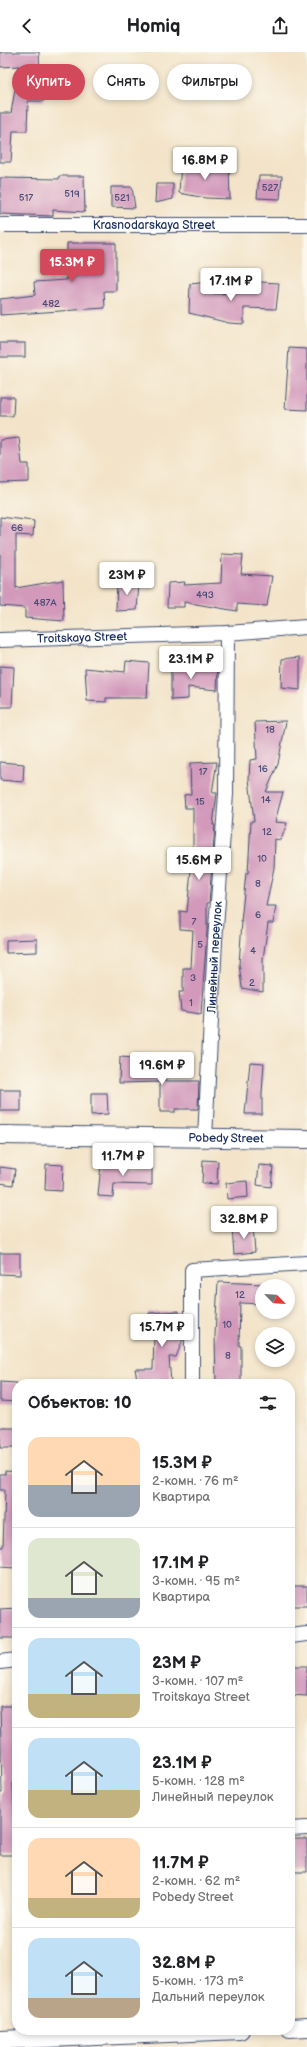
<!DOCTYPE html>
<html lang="ru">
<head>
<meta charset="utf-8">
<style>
	:root { --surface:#fff; --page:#f6f6f6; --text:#202124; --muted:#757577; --line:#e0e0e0; --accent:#d1495b }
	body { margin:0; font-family:"Balsamiq Sans",sans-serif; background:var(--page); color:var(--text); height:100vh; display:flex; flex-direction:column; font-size:15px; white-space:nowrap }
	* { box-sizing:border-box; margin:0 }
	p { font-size:13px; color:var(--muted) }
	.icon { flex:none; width:22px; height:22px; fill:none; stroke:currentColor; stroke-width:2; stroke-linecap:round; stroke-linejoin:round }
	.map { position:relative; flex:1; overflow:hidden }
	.drawer { position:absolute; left:12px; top:1327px; width:283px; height:656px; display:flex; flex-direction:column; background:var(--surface); border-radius:16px; box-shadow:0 2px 6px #0003 }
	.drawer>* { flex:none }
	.hud { position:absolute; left:12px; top:12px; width:283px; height:36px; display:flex; gap:8px }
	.needle { width:26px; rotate:115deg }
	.controls { position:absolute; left:255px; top:1227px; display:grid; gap:8px }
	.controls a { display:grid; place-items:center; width:40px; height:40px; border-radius:50%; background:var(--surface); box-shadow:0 2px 6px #0003; font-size:20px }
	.price { position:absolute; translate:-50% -34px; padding:0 9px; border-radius:4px; background:#fff; color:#222; font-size:13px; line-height:26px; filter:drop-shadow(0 1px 2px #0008) }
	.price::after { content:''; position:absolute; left:50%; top:24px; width:12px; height:9px; margin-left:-6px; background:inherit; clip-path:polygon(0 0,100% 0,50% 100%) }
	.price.current { background:var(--accent); color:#fff }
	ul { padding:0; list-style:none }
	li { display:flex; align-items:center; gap:12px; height:100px; padding:0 16px }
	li+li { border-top:1px solid var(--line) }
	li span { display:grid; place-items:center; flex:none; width:112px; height:80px; border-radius:12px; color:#555 }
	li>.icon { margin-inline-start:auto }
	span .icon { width:48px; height:48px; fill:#fffc; stroke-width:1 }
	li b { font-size:17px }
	h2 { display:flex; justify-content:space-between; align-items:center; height:48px; padding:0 16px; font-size:17px }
	.pill { padding:0 14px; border-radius:18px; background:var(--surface); box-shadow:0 2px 6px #0003; font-size:14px; line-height:36px }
	.pill.current { background:var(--accent); color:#fff }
	header { display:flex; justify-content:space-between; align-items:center; height:52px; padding:0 16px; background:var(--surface); font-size:18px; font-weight:700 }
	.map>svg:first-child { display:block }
	.building { fill:#d299bb }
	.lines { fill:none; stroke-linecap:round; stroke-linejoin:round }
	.minor-casing { stroke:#3b4a6e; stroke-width:16 }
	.tertiary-casing { stroke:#3b4a6e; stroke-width:20 }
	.minor { stroke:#fff; stroke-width:14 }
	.tertiary { stroke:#fff; stroke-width:18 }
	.labels { text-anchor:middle; stroke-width:3.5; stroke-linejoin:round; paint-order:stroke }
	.number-label { font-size:10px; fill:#494a75 }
	.street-label { font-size:12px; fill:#1b2f5e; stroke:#fbf7ec }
</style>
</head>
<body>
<header><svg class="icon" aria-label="back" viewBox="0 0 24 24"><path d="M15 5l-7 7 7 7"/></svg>Homiq<svg class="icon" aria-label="share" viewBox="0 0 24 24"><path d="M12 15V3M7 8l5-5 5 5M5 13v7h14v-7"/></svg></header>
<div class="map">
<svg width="307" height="1995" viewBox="0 0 307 1995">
	<rect width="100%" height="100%" fill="#fbf7ec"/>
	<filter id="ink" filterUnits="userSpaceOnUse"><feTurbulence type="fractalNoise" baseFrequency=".025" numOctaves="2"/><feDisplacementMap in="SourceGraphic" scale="8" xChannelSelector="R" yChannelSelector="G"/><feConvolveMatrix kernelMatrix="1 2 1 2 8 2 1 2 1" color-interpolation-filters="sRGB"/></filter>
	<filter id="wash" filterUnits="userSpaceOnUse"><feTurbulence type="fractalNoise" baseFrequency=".012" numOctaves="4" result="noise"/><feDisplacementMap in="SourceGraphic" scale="16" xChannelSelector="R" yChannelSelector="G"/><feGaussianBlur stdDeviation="0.9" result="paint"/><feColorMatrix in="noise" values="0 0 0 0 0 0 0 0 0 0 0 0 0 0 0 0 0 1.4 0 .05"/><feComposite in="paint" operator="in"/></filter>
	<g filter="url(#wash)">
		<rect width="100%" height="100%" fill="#f3e4c9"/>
		<g id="blocks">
			<g class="building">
				<path d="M 0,0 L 39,0 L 40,26 L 43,25 L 44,49 L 28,49 L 27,79 L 13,79 L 11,110 L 0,110 L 0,61 L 11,61 L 19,14 L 0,15 Z"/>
				<path d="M 181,111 L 229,116 L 230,147 L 206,146 L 179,141 Z"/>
				<path d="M 59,124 L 84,124 L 85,160 L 53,158 L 53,164 L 0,162 L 0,126 L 59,127 Z"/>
				<path d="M 259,124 L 282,124 L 280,147 L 257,146 Z"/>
				<path d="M 156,132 L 173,132 L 173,147 L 155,151 Z"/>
				<path d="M 111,135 L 132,135 L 135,156 L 111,155 Z"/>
				<path d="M 67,191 L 116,191 L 116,239 L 104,239 L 105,256 L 0,263 L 0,247 L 35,243 L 34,230 L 67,228 Z"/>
				<path d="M 209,230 L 208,242 L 260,240 L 260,230 L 279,231 L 276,257 L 244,256 L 244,272 L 229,271 L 189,261 L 190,232 Z"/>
				<rect x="0" y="291" width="25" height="14"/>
				<path d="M 289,296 L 307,297 L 307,358 L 285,357 Z"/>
				<path d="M 0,345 L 14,345 L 13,364 L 0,364 Z"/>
				<path d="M 19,386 L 22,412 L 29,412 L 29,430 L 0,431 L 0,388 Z"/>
				<path d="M 0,465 L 34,469 L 33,484 L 16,483 L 16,536 L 63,528 L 64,569 L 25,566 L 25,556 L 0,554 Z"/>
				<path d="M 222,502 L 243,503 L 241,522 L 272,524 L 267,554 L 237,552 L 237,559 L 184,550 L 184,555 L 167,555 L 168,531 L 185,530 L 184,533 L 221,531 Z"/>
				<path d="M 117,529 L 139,530 L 137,558 L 116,559 Z"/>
				<path d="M 300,605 L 300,638 L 281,636 L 282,607 Z"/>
				<path d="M 126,609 L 149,611 L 147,646 L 106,646 L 106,650 L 87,649 L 85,616 L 125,620 Z"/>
				<path d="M 171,612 L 190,613 L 190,616 L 218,616 L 217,638 L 188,635 L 188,647 L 171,648 Z"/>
				<path d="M 0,614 L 14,615 L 12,655 L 0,655 Z"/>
				<path d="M 286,669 L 278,712 L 266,740 L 283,740 L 275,770 L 287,771 L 281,788 L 275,787 L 274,816 L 266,854 L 276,854 L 273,871 L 268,871 L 263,907 L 263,940 L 242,936 L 239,912 L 242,870 L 241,870 L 246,821 L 248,821 L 251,769 L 254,769 L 249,727 L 250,708 L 257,707 L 255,670 Z"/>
				<path d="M 0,710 L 24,712 L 23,730 L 0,728 Z"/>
				<path d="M 217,710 L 212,741 L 217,741 L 213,773 L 215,773 L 209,851 L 207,851 L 207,879 L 201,962 L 181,959 L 179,940 L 183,940 L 183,916 L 191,916 L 193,878 L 180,877 L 180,859 L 187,860 L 193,797 L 193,756 L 185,756 L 184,743 L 191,742 L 190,711 Z"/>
				<path d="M 37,887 L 37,900 L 6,901 L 6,888 Z"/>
				<path d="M 120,1005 L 135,1006 L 135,1015 L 161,1016 L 161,1029 L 199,1029 L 198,1057 L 175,1057 L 175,1060 L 160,1060 L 160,1030 L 119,1031 Z"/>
				<path d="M 250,1010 L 264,1011 L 262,1042 L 262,1062 L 245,1062 Z"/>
				<rect x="0" y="1038" width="21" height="21"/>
				<path d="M 91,1041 L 107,1041 L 108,1062 L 91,1063 Z"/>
				<path d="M 203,1108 L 218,1109 L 217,1132 L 202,1131 Z"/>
				<path d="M 46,1112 L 63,1113 L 62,1139 L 45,1138 Z"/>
				<path d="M 101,1112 L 152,1114 L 152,1133 L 114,1132 L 113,1145 L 98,1144 Z"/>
				<path d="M 259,1113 L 273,1114 L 271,1135 L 257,1133 Z"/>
				<path d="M 0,1115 L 15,1117 L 13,1133 L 0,1131 Z"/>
				<path d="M 247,1129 L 248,1145 L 227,1147 L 226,1131 Z"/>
				<path d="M 253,1174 L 255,1200 L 234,1202 L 232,1176 Z"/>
				<path d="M 0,1201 L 20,1201 L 20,1223 L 0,1222 Z"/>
				<path d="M 218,1230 L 262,1232 L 262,1252 L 240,1251 L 239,1294 L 241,1294 L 241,1332 L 216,1332 L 215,1283 Z"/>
				<path d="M 179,1259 L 177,1287 L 183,1287 L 176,1305 L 169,1305 L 171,1332 L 138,1332 L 135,1317 L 153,1317 L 154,1281 L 150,1281 L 149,1261 Z"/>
				<path d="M 0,1330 L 17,1331 L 17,1350 L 0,1349 Z"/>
				<rect x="0" y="1376" width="17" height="20"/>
				<path d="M 5,1419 L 17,1420 L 16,1516 L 0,1515 L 0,1495 L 3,1495 L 5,1438 L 0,1438 L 0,1422 L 5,1422 Z"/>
				<rect x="290" y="1534" width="17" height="20"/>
				<path d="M 17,1556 L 17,1586 L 0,1586 L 0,1557 Z"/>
				<path d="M 290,1614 L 307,1614 L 307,1644 L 290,1643 Z"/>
				<path d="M 0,1654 L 13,1654 L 17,1715 L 17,1731 L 13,1731 L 14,1759 L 17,1759 L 17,1803 L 0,1803 L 0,1741 L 2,1741 Z"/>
				<path d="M 293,1787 L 307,1787 L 307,1820 L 292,1820 Z"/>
			</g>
		</g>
	</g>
	<g filter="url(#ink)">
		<use href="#blocks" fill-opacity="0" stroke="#3b4a6e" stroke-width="1"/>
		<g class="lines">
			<g class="minor-casing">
				<g id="minor">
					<path id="s1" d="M 0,173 L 307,173"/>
					<path id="s2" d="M 0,588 L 227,581 L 307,575"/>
					<path id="s3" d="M 205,1086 L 215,889 L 226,742 L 227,581"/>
					<path d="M 192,1332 L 192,1218 L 307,1211"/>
					<path d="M 290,1584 L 307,1582"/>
					<path d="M 0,1610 L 17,1608"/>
					<path d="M 290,1777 L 307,1776"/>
				</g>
			</g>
			<g class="tertiary-casing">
				<g id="tertiary">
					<path id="s4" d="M 0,1083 L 307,1087"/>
					<path d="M 290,1976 L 307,1975"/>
					<path d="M 0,1988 L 240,1978"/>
				</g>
			</g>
			<use href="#minor" class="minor"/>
			<use href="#tertiary" class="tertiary"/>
		</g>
	</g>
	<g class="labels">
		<g class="number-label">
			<text x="270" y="139">527</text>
			<text x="72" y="145">519</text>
			<text x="26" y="149">517</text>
			<text x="122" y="149">521</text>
			<text x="51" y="255">482</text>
			<text x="17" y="479">66</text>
			<text x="205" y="546">493</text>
			<text x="45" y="554">487А</text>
			<text x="270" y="681">18</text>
			<text x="263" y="720">16</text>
			<text x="203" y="723">17</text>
			<text x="266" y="751">14</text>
			<text x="200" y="753">15</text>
			<text x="267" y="783">12</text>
			<text x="262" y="810">10</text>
			<text x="258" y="835">8</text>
			<text x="258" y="866">6</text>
			<text x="194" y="873">7</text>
			<text x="200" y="896">5</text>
			<text x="253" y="902">4</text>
			<text x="193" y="929">3</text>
			<text x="252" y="934">2</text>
			<text x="191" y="954">1</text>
			<text x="240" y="1246">12</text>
			<text x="227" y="1276">10</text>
			<text x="228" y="1307">8</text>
		</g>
		<g class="street-label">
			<text dy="4" stroke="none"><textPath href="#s1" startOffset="154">Krasnodarskaya Street</textPath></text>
			<text dy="4" stroke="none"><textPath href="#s2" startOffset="82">Troitskaya Street</textPath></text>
			<text dy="4" stroke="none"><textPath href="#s3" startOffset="181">Линейный переулок</textPath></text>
			<text dy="4" stroke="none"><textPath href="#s4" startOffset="226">Pobedy Street</textPath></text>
		</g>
	</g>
</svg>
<div class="controls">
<a><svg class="needle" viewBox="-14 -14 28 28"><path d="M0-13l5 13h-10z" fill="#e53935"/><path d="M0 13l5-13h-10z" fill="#757577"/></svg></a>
<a><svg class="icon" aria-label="layers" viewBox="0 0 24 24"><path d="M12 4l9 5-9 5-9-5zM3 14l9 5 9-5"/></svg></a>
</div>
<b class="price" style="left:205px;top:129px">16.8M ₽</b>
<b class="price current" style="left:72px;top:231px">15.3M ₽</b>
<b class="price" style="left:231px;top:250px">17.1M ₽</b>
<b class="price" style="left:127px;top:544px">23M ₽</b>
<b class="price" style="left:191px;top:628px">23.1M ₽</b>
<b class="price" style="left:199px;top:829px">15.6M ₽</b>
<b class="price" style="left:162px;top:1034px">19.6M ₽</b>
<b class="price" style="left:123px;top:1125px">11.7M ₽</b>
<b class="price" style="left:244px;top:1188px">32.8M ₽</b>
<b class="price" style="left:162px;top:1296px">15.7M ₽</b>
<div class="hud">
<a class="pill current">Купить</a>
<a class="pill">Снять</a>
<a class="pill">Фильтры</a>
</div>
<section class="drawer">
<h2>Объектов: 10<svg class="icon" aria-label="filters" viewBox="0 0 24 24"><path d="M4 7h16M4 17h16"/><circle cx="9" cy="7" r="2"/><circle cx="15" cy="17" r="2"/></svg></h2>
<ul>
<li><span style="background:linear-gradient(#ffd9b3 60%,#9aa5b1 0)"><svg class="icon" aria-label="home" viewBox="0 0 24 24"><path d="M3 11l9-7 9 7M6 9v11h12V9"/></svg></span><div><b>15.3M ₽</b><p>2-комн. · 76 m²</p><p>Квартира</p></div></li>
<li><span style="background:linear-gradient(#dfe7d0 75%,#9aa5b1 0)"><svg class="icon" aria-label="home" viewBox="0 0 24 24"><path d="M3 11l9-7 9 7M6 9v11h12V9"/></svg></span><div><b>17.1M ₽</b><p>3-комн. · 95 m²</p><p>Квартира</p></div></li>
<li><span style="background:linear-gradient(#bfe0f5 70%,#c2b280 0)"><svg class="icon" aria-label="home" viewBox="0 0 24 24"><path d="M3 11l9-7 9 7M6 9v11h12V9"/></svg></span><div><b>23M ₽</b><p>3-комн. · 107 m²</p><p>Troitskaya Street</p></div></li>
<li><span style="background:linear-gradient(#bfe0f5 65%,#c2b280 0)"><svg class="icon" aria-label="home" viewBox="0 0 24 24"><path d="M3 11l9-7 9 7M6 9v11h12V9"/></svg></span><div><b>23.1M ₽</b><p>5-комн. · 128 m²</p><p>Линейный переулок</p></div></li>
<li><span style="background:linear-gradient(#ffd9b3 75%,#c2b280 0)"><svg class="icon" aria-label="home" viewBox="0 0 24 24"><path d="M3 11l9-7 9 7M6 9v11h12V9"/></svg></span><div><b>11.7M ₽</b><p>2-комн. · 62 m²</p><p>Pobedy Street</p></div></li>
<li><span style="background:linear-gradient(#bfe0f5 75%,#b9a48a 0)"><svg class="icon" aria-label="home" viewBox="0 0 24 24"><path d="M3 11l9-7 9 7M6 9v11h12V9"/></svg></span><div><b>32.8M ₽</b><p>5-комн. · 173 m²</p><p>Дальний переулок</p></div></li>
</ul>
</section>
</div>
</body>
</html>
